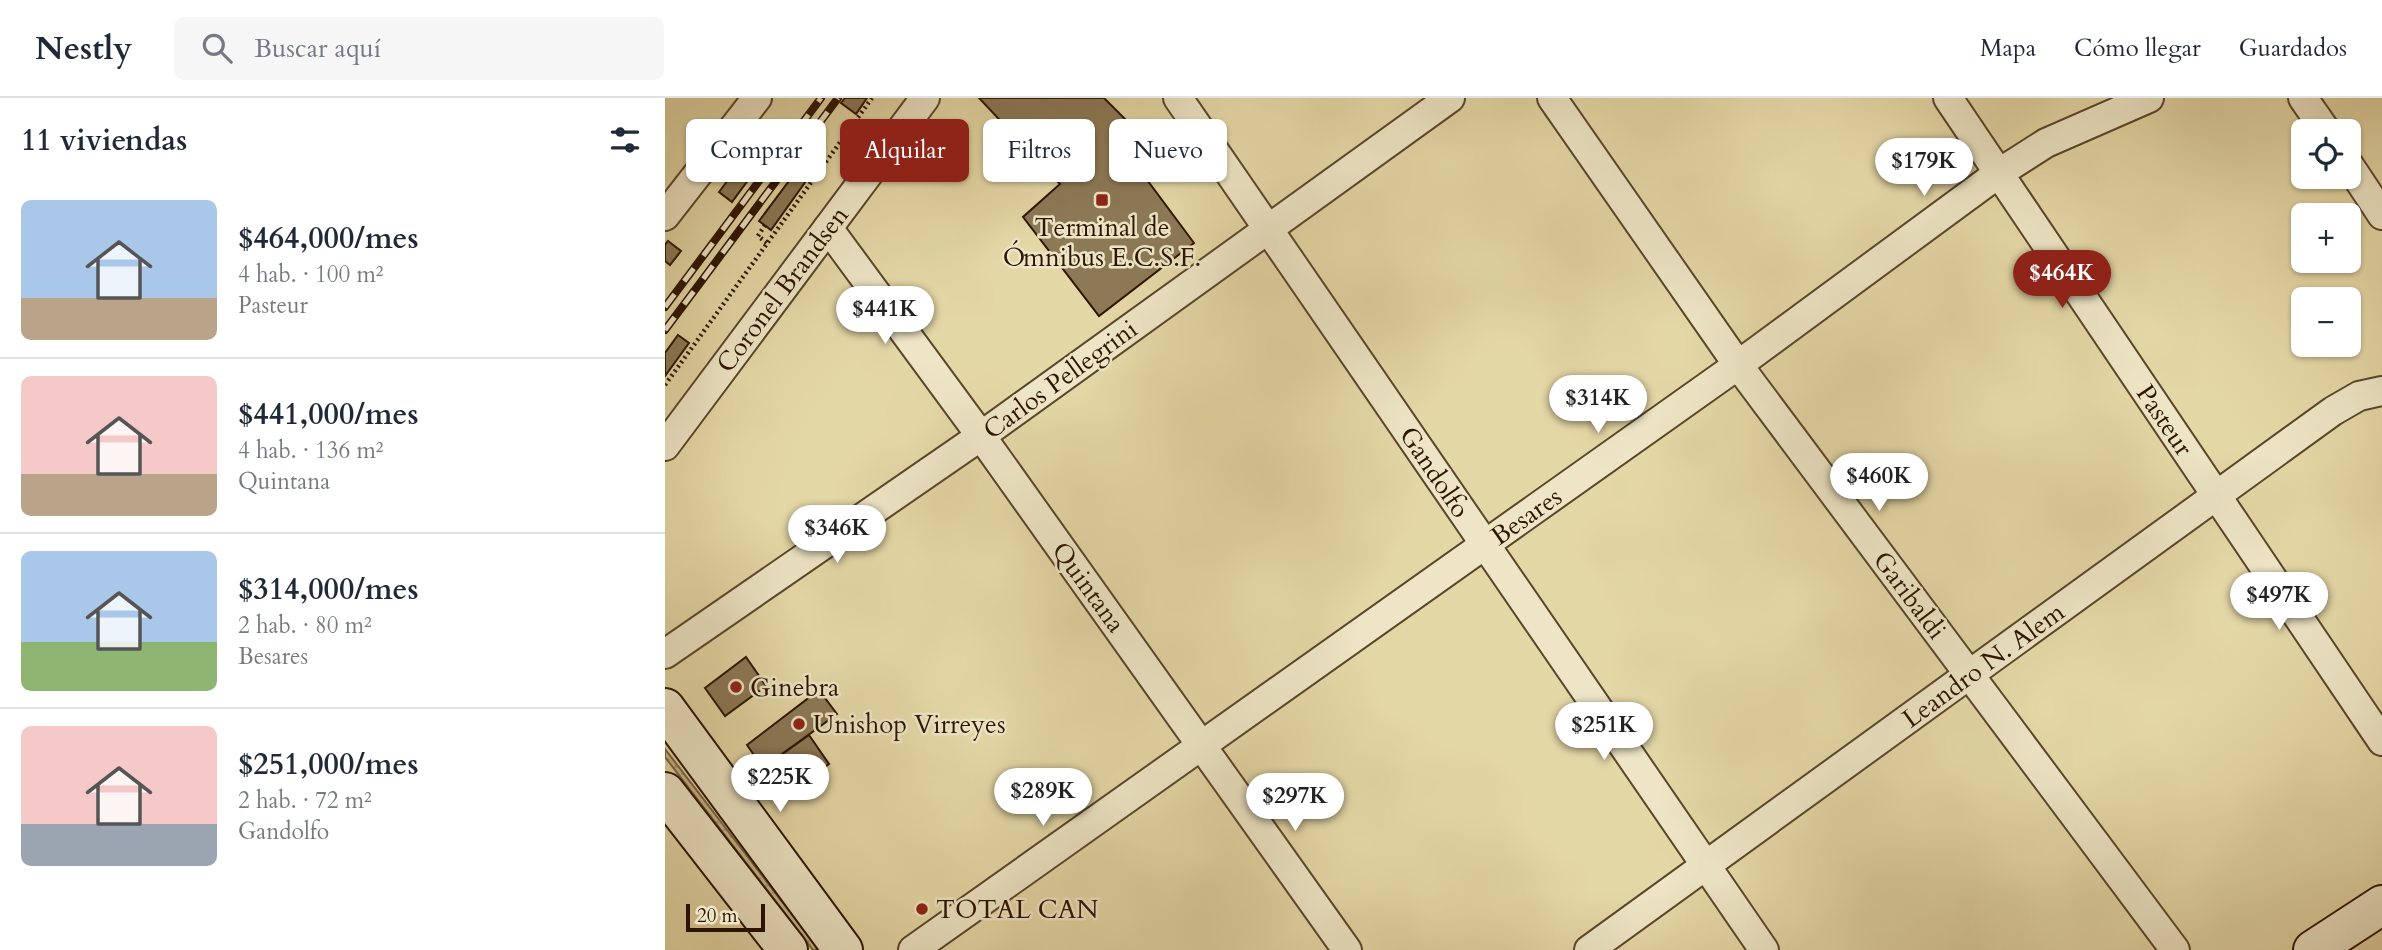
<!DOCTYPE html>
<html lang="es">
<head>
<meta charset="utf-8">
<style>
	:root { --surface:#fff; --page:#f6f6f7; --text:#1f2937; --muted:#747a83; --line:#e0e1e3; --accent:#8f2418 }
	body { margin:0; font-family:Cardo,serif; background:var(--page); color:var(--text); height:100vh; display:flex; flex-direction:column; font-size:26px; white-space:nowrap }
	* { box-sizing:border-box; margin:0 }
	p { font-size:23px; color:var(--muted) }
	.icon { flex:none; width:38px; height:38px; fill:none; stroke:currentColor; stroke-width:2; stroke-linecap:round; stroke-linejoin:round }
	.map { position:relative; flex:1; overflow:hidden }
	.side { display:flex; flex-direction:column; background:var(--surface); width:665px }
	.side>* { flex:none }
	.top-card { position:absolute; left:21px; top:21px; width:665px; height:63px; display:flex; gap:14px }
	.controls { position:absolute; left:1626px; top:21px; display:grid; gap:14px }
	.controls a { display:grid; place-items:center; width:70px; height:70px; border-radius:10px; background:var(--surface); box-shadow:0 2px 5px #0004; font-size:35px }
	.scale { position:absolute; left:21px; bottom:18px; width:79px; box-sizing:border-box; padding-left:7px; border:4px solid #2c1400; border-top:0; font-size:19px; line-height:24px; white-space:nowrap; color:#2c1400; -webkit-text-stroke:5px #ede5c5; paint-order:stroke }
	.price { position:absolute; translate:-50% -60px; padding:0 16px; border-radius:24px; background:#fff; color:#222; font-size:23px; line-height:46px; filter:drop-shadow(0 2px 4px #0008) }
	.price::after { content:''; position:absolute; left:50%; top:42px; width:21px; height:16px; margin-left:-10px; background:inherit; clip-path:polygon(0 0,100% 0,50% 100%) }
	.price.selected { background:var(--accent); color:#fff }
	ul { padding:0; list-style:none }
	li { display:flex; align-items:center; gap:21px; height:175px; padding:0 21px }
	li+li { border-top:2px solid var(--line) }
	li span { display:grid; place-items:center; flex:none; width:196px; height:140px; border-radius:10px; color:#555 }
	li>.icon { margin-inline-start:auto }
	span .icon { width:84px; height:84px; fill:#fffc; stroke-width:1 }
	li b { font-size:30px }
	h2 { display:flex; justify-content:space-between; align-items:center; height:84px; padding:0 21px; font-size:30px }
	.tag { padding:0 24px; border-radius:10px; background:var(--surface); box-shadow:0 2px 5px #0004; font-size:24px; line-height:63px }
	.tag.selected { background:var(--accent); color:#fff }
	header { display:flex; align-items:center; gap:42px; box-sizing:border-box; height:98px; padding:0 35px; background:var(--surface); border-bottom:2px solid var(--line) }
	header strong { font-size:33px }
	nav { display:flex; gap:38px; margin-inline-start:auto; font-size:24px }
	.search { width:490px; height:63px; background:var(--page); display:flex; align-items:center; gap:18px; box-sizing:border-box; padding:0 24px; border-radius:10px; color:var(--muted); font-size:26px }
	main { display:flex; flex:1; min-height:0 }
	.map>svg:first-child { display:block }
	.grass { fill:url(#grass-dots); stroke:#786545; stroke-width:2 }
	.building { fill:#8c7956; stroke:#2c1400; stroke-width:2 }
	.lines { fill:none; stroke-linecap:round; stroke-linejoin:round }
	.street-casing { stroke:#5a452a; stroke-width:32 }
	.secondary-casing { stroke:#2c1400; stroke-width:42 }
	.path { stroke:#2c1400; stroke-width:4.5; stroke-dasharray:2 3.5; stroke-linecap:butt }
	.street { stroke:#ede5c5; stroke-width:28 }
	.secondary { stroke:#ede5c5; stroke-width:38 }
	.rail-casing { stroke:#2c1400; stroke-width:8 }
	.rail { stroke:#ede5c5; stroke-width:5; stroke-dasharray:16; stroke-linecap:butt }
	.poi-dot { fill:#8f2418; stroke:#ede5c5; stroke-width:2.5 }
	.labels { text-anchor:middle; stroke-width:5; stroke-linejoin:round; paint-order:stroke }
	.poi-label { font-size:26px; fill:#2c1400; stroke:#ede5c5; text-anchor:start }
	.street-label { font-size:26px; fill:#2c1400; stroke:#ede5c5 }
</style>
</head>
<body>
<header>
<strong>Nestly</strong>
<div class="search"><svg class="icon" aria-label="search" viewBox="0 0 24 24"><circle cx="10" cy="10" r="6"/><path d="M15 15l6 6"/></svg>Buscar aquí</div>
<nav><a>Mapa</a><a>Cómo llegar</a><a>Guardados</a></nav>
</header>
<main>
<section class="side">
<h2>11 viviendas<svg class="icon" aria-label="filters" viewBox="0 0 24 24"><path d="M4 7h16M4 17h16"/><circle cx="9" cy="7" r="2"/><circle cx="15" cy="17" r="2"/></svg></h2>
<ul>
<li><span style="background:linear-gradient(#a9c7e8 70%,#b9a48a 0)"><svg class="icon" aria-label="home" viewBox="0 0 24 24"><path d="M3 11l9-7 9 7M6 9v11h12V9"/></svg></span><div><b>$464,000/mes</b><p>4 hab. · 100 m²</p><p>Pasteur</p></div></li>
<li><span style="background:linear-gradient(#f6c9c9 70%,#b9a48a 0)"><svg class="icon" aria-label="home" viewBox="0 0 24 24"><path d="M3 11l9-7 9 7M6 9v11h12V9"/></svg></span><div><b>$441,000/mes</b><p>4 hab. · 136 m²</p><p>Quintana</p></div></li>
<li><span style="background:linear-gradient(#a9c7e8 65%,#8fb573 0)"><svg class="icon" aria-label="home" viewBox="0 0 24 24"><path d="M3 11l9-7 9 7M6 9v11h12V9"/></svg></span><div><b>$314,000/mes</b><p>2 hab. · 80 m²</p><p>Besares</p></div></li>
<li><span style="background:linear-gradient(#f6c9c9 70%,#9aa5b1 0)"><svg class="icon" aria-label="home" viewBox="0 0 24 24"><path d="M3 11l9-7 9 7M6 9v11h12V9"/></svg></span><div><b>$251,000/mes</b><p>2 hab. · 72 m²</p><p>Gandolfo</p></div></li>
</ul>
</section>
<div class="map">
<svg width="1717" height="852" viewBox="0 0 1717 852">
	<defs>
		<pattern id="grass-dots" width="8" height="8" patternUnits="userSpaceOnUse" patternTransform="scale(1.75)"><rect width="8" height="8" fill="#c5b68a"/><path d="M2 2h.1M6 6h.1" fill="none" stroke="#a99c75" stroke-width="1.8" stroke-linecap="round"/></pattern>
	</defs>
	<rect width="100%" height="100%" fill="#e4d7a6"/>
	<filter id="stains"><feTurbulence type="fractalNoise" baseFrequency=".00286" numOctaves="4"/><feColorMatrix values="0 0 0 0 .2 0 0 0 0 .09 0 0 0 0 .02 0 0 0 .5 -.17"/></filter>
	<radialGradient id="worn" r=".72"><stop offset=".6" stop-color="#630" stop-opacity="0"/><stop offset="1" stop-color="#630" stop-opacity=".3"/></radialGradient>
	<path class="grass" d="M 0,651 L 154,852 L 148,852 L 0,659 Z"/>
	<g class="building">
		<path d="M 180,0 L 202,0 L 191,16 L 176,5 Z"/>
		<path d="M 314,0 L 439,0 L 462,23 L 448,36 L 529,145 L 434,218 L 358,119 L 395,86 Z"/>
		<path d="M 90,46 L 103,55 L 67,104 L 54,94 Z"/>
		<path d="M 130,75 L 141,83 L 106,132 L 94,123 Z"/>
		<path d="M 3,143 L 16,153 L 5,167 L 0,163 L 0,147 Z"/>
		<path d="M 13,237 L 24,245 L 0,278 L 0,255 Z"/>
		<path d="M 81,559 L 101,588 L 60,618 L 40,590 Z"/>
		<path d="M 154,592 L 172,616 L 98,670 L 82,647 Z"/>
		<path d="M 144,637 L 164,666 L 119,699 L 98,670 Z"/>
	</g>
	<g class="lines">
		<g class="street-casing">
			<g id="street">
				<path d="M 513,0 L 1099,852"/>
				<path d="M 887,0 L 1073,267 L 1510,852"/>
				<path d="M 1283,0 L 1717,643"/>
				<path d="M 1638,0 L 1661,33"/>
				<path d="M 1684,67 L 1717,117"/>
				<path d="M 0,118 L 92,0"/>
				<path d="M 163,130 L 316,338 L 682,852"/>
				<path d="M 0,348 L 260,0"/>
				<path d="M 0,556 L 316,338 L 785,0"/>
				<path d="M 248,852 L 1073,267 L 1334,75 L 1381,45 L 1484,0"/>
				<path d="M 924,852 L 1668,313 L 1694,298 L 1717,293"/>
			</g>
		</g>
		<g class="secondary-casing">
			<g id="secondary">
				<path d="M 0,610 L 178,852"/>
				<path d="M 0,694 L 123,852"/>
				<path d="M 1648,852 L 1717,807"/>
			</g>
		</g>
		<g class="path">
			<path d="M 100,127 L 93,138 L 102,145"/>
			<path d="M 0,287 L 207,0"/>
		</g>
		<use href="#street" class="street"/>
		<use href="#secondary" class="secondary"/>
		<g class="rail-casing">
			<g id="rail">
				<path d="M 0,209 L 156,0"/>
				<path d="M 0,232 L 173,0"/>
			</g>
		</g>
		<use href="#rail" class="rail"/>
	</g>
	<g class="poi-dot">
		<rect x="430" y="95" width="14" height="14" rx="3.5"/>
		<circle cx="71" cy="589" r="7"/>
		<circle cx="134" cy="626" r="7"/>
		<circle cx="257" cy="811" r="7"/>
	</g>
	<g class="labels">
		<g class="poi-label">
			<text x="437" y="138" text-anchor="middle">Terminal de<tspan x="437" dy="30">Ómnibus E.C.S.F.</tspan></text>
			<text x="85" y="598">Ginebra</text>
			<text x="148" y="635">Unishop Virreyes</text>
			<text x="271" y="820">TOTAL CAN</text>
		</g>
		<g class="street-label">
			<text transform="translate(117 191) rotate(-53)" y="9">Coronel Brandsen</text>
			<text transform="translate(395 281) rotate(-36)" y="9">Carlos Pellegrini</text>
			<text transform="translate(1500 322) rotate(56)" y="9">Pasteur</text>
			<text transform="translate(770 374) rotate(56)" y="9">Gandolfo</text>
			<text transform="translate(861 418) rotate(-35)" y="9">Besares</text>
			<text transform="translate(424 489) rotate(54)" y="9">Quintana</text>
			<text transform="translate(1245 497) rotate(53)" y="9">Garibaldi</text>
			<text transform="translate(1318 567) rotate(-36)" y="9">Leandro N. Alem</text>
		</g>
	</g>
	<rect width="100%" height="100%" filter="url(#stains)"/>
	<rect width="100%" height="100%" fill="url(#worn)"/>
</svg>
<div class="controls">
<a><svg class="icon" aria-label="locate" viewBox="0 0 24 24"><circle cx="12" cy="12" r="6"/><path d="M12 2v4M12 18v4M2 12h4M18 12h4"/></svg></a>
<a>+</a>
<a>−</a>
</div>
<div class="scale">20 m</div>
<b class="price" style="left:1259px;top:100px">$179K</b>
<b class="price selected" style="left:1397px;top:212px">$464K</b>
<b class="price" style="left:220px;top:248px">$441K</b>
<b class="price" style="left:933px;top:337px">$314K</b>
<b class="price" style="left:1214px;top:415px">$460K</b>
<b class="price" style="left:172px;top:467px">$346K</b>
<b class="price" style="left:1614px;top:534px">$497K</b>
<b class="price" style="left:939px;top:664px">$251K</b>
<b class="price" style="left:115px;top:716px">$225K</b>
<b class="price" style="left:378px;top:730px">$289K</b>
<b class="price" style="left:630px;top:735px">$297K</b>
<div class="top-card">
<a class="tag">Comprar</a>
<a class="tag selected">Alquilar</a>
<a class="tag">Filtros</a>
<a class="tag">Nuevo</a>
</div>
</div>
</main>
</body>
</html>
